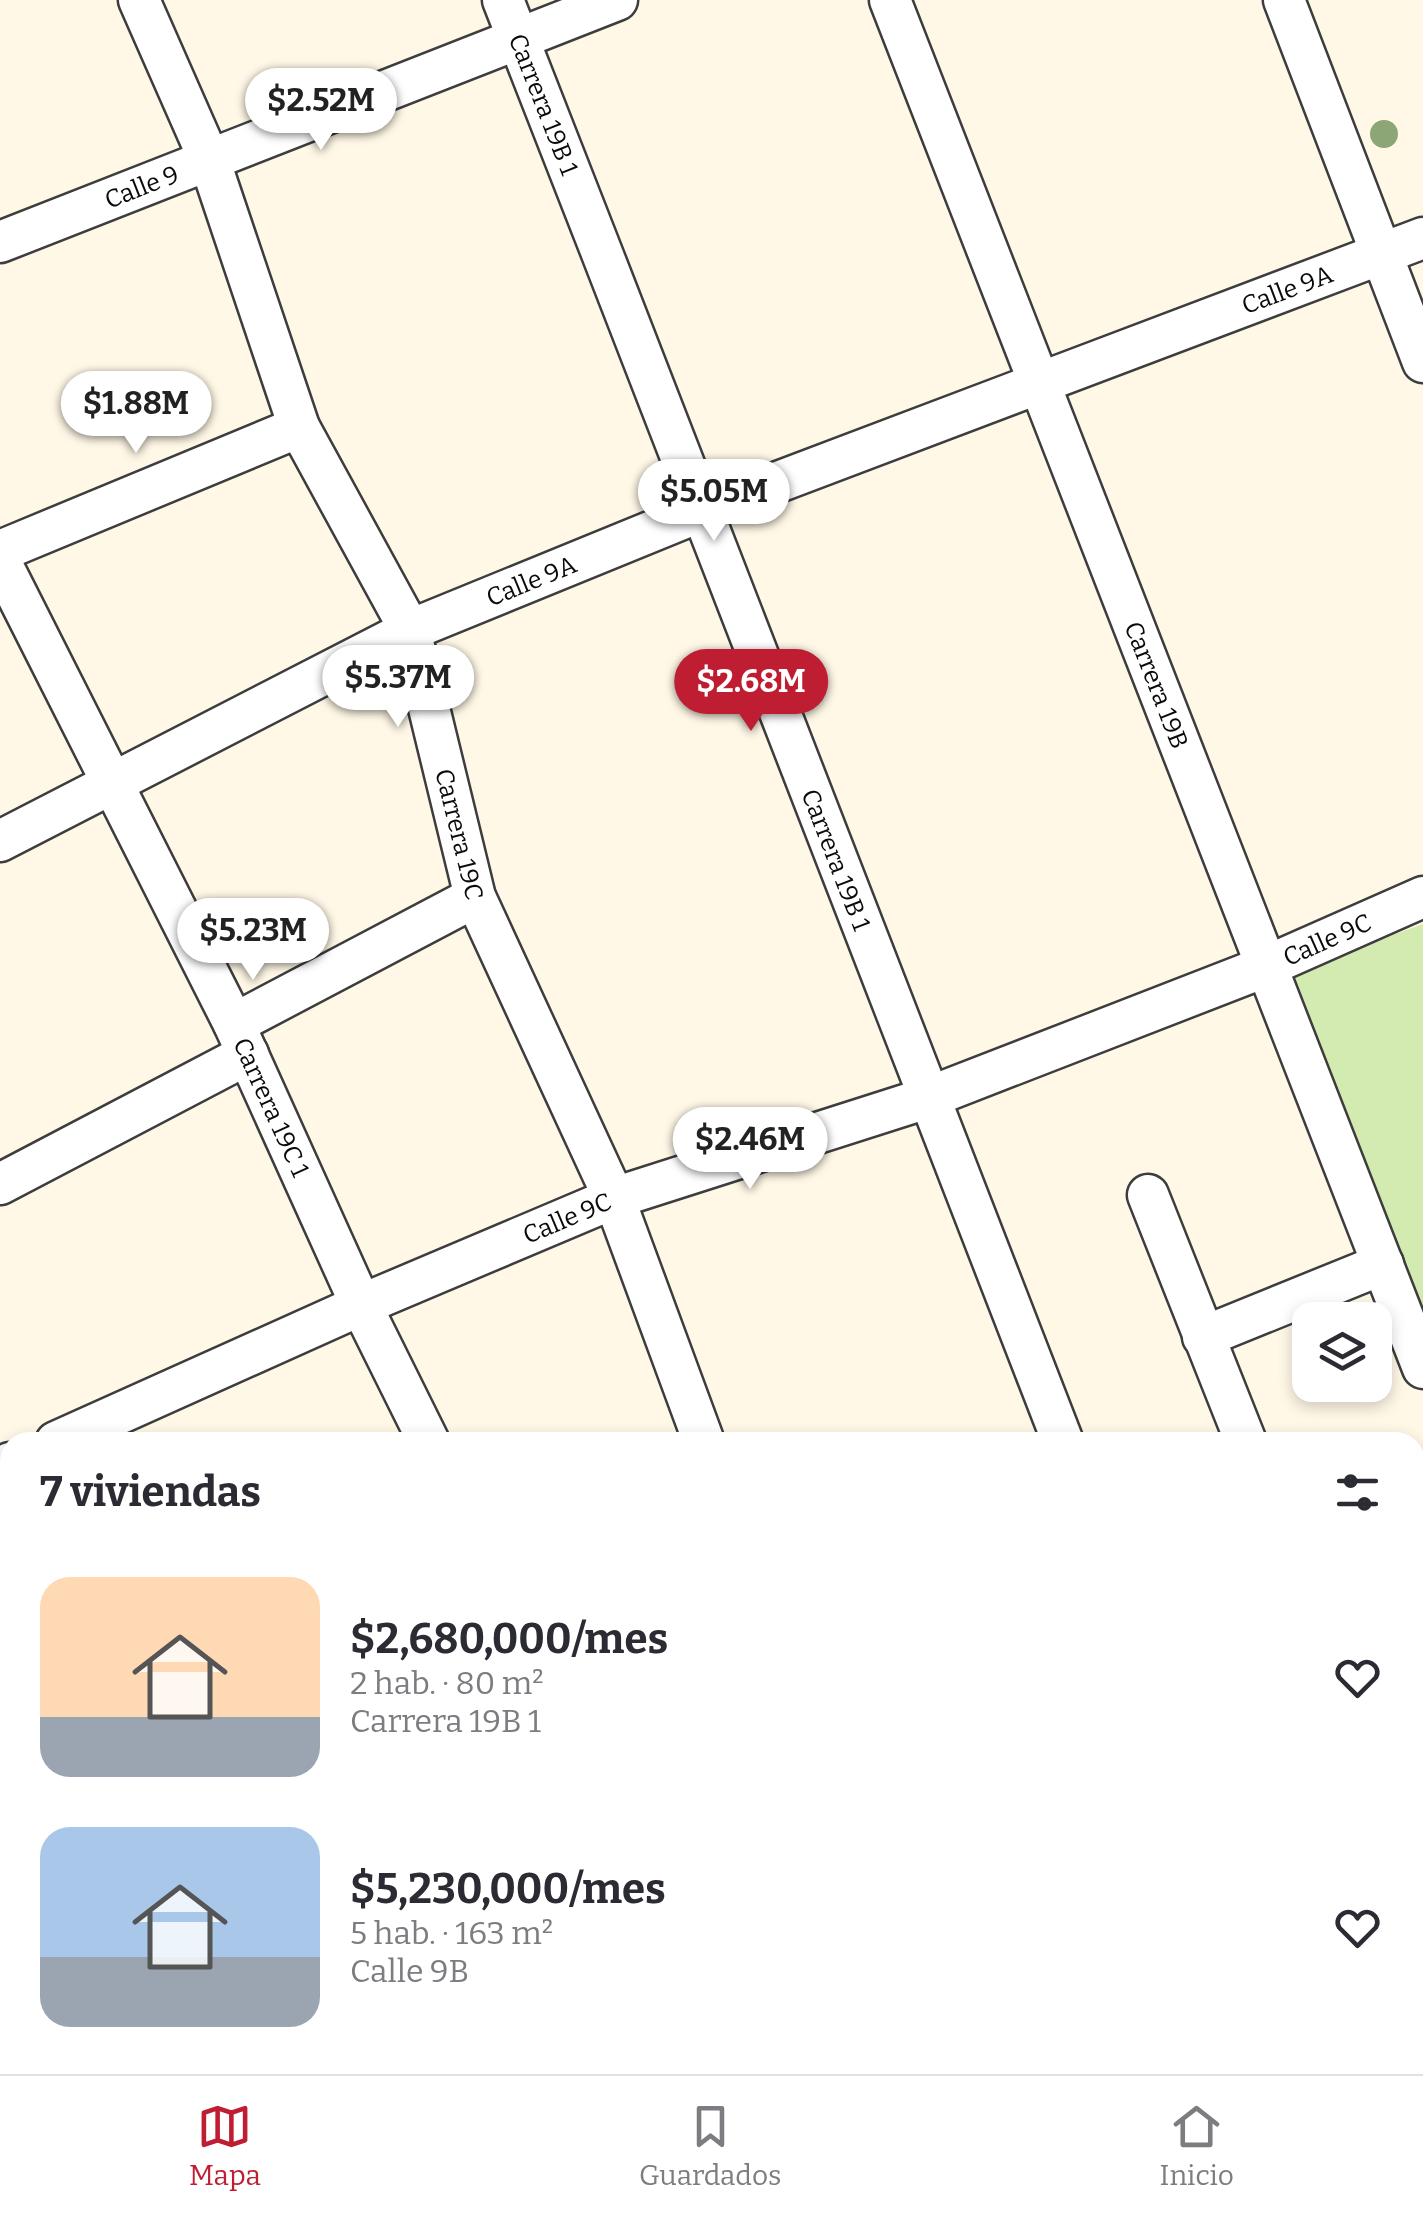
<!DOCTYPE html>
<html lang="es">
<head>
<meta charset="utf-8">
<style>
	:root { --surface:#fff; --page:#f7f7f7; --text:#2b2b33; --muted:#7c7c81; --line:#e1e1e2; --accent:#bf1d32 }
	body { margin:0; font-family:Bitter,serif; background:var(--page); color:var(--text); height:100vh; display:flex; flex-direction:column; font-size:38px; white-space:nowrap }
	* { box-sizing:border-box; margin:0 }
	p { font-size:32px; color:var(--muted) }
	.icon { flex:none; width:55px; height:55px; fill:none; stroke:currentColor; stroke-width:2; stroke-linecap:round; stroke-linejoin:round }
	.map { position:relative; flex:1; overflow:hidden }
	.drawer { position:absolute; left:0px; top:1432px; width:1425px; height:642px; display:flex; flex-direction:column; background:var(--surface); border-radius:30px 30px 0 0; box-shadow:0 5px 15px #0003 }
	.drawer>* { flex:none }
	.buttons { position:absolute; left:1292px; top:1302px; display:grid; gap:20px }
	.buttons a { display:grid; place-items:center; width:100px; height:100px; border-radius:20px; background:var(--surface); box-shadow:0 5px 15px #0003; font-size:50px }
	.price { position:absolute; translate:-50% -85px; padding:0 22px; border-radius:35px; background:#fff; color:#222; font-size:32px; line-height:65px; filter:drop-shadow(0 2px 5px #0008) }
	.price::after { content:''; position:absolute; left:50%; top:60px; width:30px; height:22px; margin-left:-15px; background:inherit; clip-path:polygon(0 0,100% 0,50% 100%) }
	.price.on { background:var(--accent); color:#fff }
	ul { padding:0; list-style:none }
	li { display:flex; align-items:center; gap:30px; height:250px; padding:0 40px }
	li span { display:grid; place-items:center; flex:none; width:280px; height:200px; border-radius:30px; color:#555 }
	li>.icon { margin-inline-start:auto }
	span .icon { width:120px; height:120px; fill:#fffc; stroke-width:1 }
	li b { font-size:42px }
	h2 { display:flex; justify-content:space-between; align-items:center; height:120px; padding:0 40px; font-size:42px }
	.tab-bar { display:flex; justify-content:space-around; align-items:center; height:140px; border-top:2px solid var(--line); background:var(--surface); font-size:28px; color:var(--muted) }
	.tab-bar a { display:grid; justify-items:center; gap:5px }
	.tab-bar .on { color:var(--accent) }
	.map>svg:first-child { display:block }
	.green { fill:#d3eab0 }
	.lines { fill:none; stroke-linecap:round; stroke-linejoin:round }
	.street-casing { stroke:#3d3d3d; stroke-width:45 }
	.secondary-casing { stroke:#2c2c2c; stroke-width:60 }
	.street { stroke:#fff; stroke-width:40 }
	.secondary { stroke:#ffeda2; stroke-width:55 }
	.tree { fill:#8ca676 }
	.labels { text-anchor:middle; stroke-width:10; stroke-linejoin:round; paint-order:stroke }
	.street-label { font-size:25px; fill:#0a0a0a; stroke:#fff }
</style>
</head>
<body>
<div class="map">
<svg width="1423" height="2074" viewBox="0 0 1423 2074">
	<rect width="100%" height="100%" fill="#fff8e7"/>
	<path class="green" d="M 1423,924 L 1423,1307 L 1291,972 Z"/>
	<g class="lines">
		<g class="street-casing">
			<g id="street">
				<path id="s1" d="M 139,0 L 209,159 L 299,427 L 410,630 L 475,897 L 614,1198 L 704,1442"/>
				<path id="s2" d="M 503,0 C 692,480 874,963 1063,1442"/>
				<path id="s3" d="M 890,0 L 1423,1368"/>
				<path d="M 1284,0 L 1423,362"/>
				<path id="s4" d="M 0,242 L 617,0"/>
				<path d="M 0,551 L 299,427"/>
				<path id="s5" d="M 0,561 L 234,1024 L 361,1305 L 429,1442"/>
				<path id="s6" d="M 0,841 L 410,630 L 704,510 L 1423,238"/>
				<path d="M 234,1024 L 475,897"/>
				<path d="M 0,1184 L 248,1054"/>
				<path d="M 1148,1195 L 1246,1442"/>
				<path d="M 1203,1337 L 1383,1264"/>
				<path id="s7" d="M 56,1442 L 361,1305 L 614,1198 L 927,1098 L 1267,966 L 1423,897"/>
				<path d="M 0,1468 L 10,1463"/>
				<path d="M 1415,1591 L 1423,1588"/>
				<path d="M 0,1806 L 10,1800"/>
				<path d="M 1415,1850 L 1423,1870"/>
				<path d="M 731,2065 L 736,2074"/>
				<path d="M 937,2065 L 945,2074"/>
				<path d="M 0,2072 L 17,2065"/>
			</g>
		</g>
		<g class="secondary-casing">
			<g id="secondary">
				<path d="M 0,1745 L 10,1765"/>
				<path d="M 1415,2056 L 1423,2055"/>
				<path d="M 156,2065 L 162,2074"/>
				<path d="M 1293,2074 L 1353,2065"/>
			</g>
		</g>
		<use href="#street" class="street"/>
		<use href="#secondary" class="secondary"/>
	</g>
	<circle class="tree" cx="1384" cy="134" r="14"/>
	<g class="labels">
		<g class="street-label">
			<text dy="9" stroke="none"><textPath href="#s2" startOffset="112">Carrera 19B 1</textPath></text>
			<text dy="9" stroke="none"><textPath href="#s4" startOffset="152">Calle 9</textPath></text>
			<text dy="9" stroke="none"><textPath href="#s6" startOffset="1402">Calle 9A</textPath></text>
			<text dy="9" stroke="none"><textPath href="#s6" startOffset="592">Calle 9A</textPath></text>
			<text dy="9" stroke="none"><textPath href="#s3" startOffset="735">Carrera 19B</textPath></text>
			<text dy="9" stroke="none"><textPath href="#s1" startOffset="898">Carrera 19C</textPath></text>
			<text dy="9" stroke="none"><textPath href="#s2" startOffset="922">Carrera 19B 1</textPath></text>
			<text dy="9" stroke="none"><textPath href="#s7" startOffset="1368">Calle 9C</textPath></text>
			<text dy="9" stroke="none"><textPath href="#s5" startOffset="610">Carrera 19C 1</textPath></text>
			<text dy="9" stroke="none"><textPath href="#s7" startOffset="558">Calle 9C</textPath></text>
		</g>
	</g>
</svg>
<div class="buttons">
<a><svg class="icon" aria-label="layers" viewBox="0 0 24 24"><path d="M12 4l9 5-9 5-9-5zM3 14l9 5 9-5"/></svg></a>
</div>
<b class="price" style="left:321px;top:153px">$2.52M</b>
<b class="price" style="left:136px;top:456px">$1.88M</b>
<b class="price" style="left:714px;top:544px">$5.05M</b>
<b class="price" style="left:398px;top:730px">$5.37M</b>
<b class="price on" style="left:751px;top:734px">$2.68M</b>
<b class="price" style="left:253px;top:983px">$5.23M</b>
<b class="price" style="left:750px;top:1192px">$2.46M</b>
<section class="drawer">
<h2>7 viviendas<svg class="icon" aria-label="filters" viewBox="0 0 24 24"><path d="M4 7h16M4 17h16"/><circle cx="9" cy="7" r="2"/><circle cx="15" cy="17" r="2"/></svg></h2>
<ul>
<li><span style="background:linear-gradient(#ffd9b3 70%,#9aa5b1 0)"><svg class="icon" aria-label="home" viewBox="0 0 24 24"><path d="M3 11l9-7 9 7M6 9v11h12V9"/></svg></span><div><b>$2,680,000/mes</b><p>2 hab. · 80 m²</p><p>Carrera 19B 1</p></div><svg class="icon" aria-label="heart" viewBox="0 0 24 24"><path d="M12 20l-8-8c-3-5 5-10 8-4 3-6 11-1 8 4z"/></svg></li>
<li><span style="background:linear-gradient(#a9c7e8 65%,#9aa5b1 0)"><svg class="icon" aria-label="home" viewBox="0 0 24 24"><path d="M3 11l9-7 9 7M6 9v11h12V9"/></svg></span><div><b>$5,230,000/mes</b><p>5 hab. · 163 m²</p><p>Calle 9B</p></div><svg class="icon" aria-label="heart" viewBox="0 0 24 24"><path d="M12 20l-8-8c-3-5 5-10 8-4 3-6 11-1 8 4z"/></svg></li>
</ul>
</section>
</div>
<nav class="tab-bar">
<a class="on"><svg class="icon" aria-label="map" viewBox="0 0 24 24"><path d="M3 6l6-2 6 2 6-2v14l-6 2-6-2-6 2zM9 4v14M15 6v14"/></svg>Mapa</a>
<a><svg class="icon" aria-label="saved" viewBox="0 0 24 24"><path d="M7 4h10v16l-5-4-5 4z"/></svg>Guardados</a>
<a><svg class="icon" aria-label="home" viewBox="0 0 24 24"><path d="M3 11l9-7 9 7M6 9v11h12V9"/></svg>Inicio</a>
</nav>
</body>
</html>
